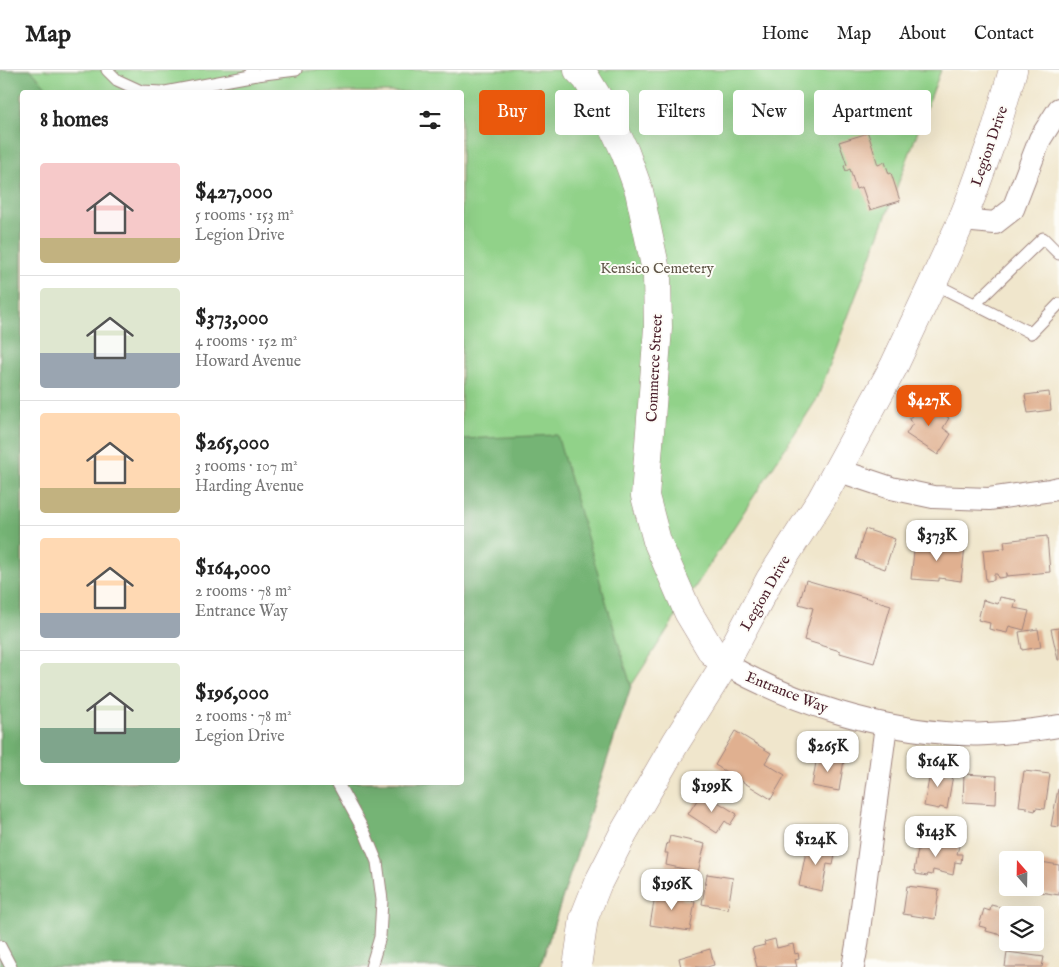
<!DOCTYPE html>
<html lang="en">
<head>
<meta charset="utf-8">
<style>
	:root { --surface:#fff; --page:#f2f2f2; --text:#222; --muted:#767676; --line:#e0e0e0; --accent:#ea580c }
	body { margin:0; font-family:"IM FELL English",serif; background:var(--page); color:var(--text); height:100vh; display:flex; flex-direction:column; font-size:19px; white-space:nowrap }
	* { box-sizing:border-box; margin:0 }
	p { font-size:16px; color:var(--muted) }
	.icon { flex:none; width:28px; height:28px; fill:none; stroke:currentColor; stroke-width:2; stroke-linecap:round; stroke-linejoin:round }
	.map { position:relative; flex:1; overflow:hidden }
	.side { position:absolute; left:20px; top:20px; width:444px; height:695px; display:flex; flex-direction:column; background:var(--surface); border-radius:5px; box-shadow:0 5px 20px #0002 }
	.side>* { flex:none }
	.hud { position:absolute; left:479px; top:20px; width:475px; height:45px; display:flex; gap:10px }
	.needle { width:32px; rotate:340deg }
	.fabs { position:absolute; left:999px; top:781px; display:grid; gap:10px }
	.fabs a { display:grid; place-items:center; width:45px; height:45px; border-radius:5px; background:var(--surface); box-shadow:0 5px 20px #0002; font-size:25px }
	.price { position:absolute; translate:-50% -42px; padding:0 11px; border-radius:10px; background:#fff; color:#222; font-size:16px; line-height:32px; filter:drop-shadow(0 1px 2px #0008) }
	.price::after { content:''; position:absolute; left:50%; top:30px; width:15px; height:11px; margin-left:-8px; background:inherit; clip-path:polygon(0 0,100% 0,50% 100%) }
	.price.selected { background:var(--accent); color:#fff }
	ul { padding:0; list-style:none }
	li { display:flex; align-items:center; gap:15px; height:125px; padding:0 20px }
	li+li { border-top:1px solid var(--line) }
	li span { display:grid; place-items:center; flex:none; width:140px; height:100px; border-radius:5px; color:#555 }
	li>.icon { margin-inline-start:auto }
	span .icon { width:60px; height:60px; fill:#fffc; stroke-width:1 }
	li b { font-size:21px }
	h2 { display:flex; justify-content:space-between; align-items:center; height:60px; padding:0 20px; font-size:21px }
	.pill { padding:0 18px; border-radius:5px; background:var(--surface); box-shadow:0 5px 20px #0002; font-size:18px; line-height:45px }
	.pill.selected { background:var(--accent); color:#fff }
	header { display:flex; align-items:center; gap:30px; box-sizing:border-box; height:70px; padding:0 25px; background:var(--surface); border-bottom:1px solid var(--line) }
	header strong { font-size:24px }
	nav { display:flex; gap:28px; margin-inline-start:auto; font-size:18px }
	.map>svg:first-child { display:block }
	.green { fill:#91d289; stroke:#6e785a; fill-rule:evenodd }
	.forest { fill:#74b475; stroke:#5f6a50 }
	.building { fill:#e0b090 }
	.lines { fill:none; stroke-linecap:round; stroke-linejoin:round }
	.service-casing { stroke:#9d827c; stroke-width:13 }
	.minor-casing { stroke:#9d827c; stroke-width:24 }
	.tertiary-casing { stroke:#9d827c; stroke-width:29 }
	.service { stroke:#fff; stroke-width:11 }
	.minor { stroke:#fff; stroke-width:22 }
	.tertiary { stroke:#fff; stroke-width:28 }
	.labels { text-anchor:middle; stroke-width:4; stroke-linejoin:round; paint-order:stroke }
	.street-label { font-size:15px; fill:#4a1f2b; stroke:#fdfcf7 }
	.park-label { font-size:15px; fill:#5f5547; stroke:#fdfcf7 }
</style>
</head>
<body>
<header>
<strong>Map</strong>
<nav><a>Home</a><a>Map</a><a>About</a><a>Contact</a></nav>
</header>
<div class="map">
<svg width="1059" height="897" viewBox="0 0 1059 897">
	<rect width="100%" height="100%" fill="#fdfcf7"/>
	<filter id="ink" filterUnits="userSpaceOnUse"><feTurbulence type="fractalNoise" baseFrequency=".02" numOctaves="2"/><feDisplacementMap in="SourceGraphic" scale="10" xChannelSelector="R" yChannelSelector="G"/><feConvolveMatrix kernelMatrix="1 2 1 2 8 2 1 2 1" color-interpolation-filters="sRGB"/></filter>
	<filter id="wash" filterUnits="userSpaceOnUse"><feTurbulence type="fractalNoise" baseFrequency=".0096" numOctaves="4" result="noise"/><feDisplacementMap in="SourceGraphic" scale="20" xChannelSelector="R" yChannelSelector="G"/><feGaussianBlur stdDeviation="1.12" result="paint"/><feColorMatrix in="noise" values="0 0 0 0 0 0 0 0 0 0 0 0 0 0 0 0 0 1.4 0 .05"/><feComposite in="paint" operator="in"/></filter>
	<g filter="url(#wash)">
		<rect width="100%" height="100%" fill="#f0e6cc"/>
		<path class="green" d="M 0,0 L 941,0 L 817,329 L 631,616 L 540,897 L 0,897 ZM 22,22 L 461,22 L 461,712 L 22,712 Z"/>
		<path class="forest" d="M 0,0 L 31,0 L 51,22 L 22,22 L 22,712 L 461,712 L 461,369 L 557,365 L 631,616 L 540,897 L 0,897 Z"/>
		<g id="blocks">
			<g class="building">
				<path d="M 868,63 L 878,95 L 885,92 L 889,104 L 891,103 L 900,131 L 870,140 L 862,117 L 856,119 L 850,99 L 846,101 L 844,96 L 847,95 L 839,72 Z"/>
				<path d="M 1049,322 L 1051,340 L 1028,343 L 1025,325 Z"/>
				<path d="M 922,328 L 931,333 L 929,336 L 949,348 L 943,358 L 951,364 L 938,385 L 906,364 L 913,353 L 909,350 Z"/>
				<path d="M 865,459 L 895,469 L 885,499 L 856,489 Z"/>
				<path d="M 1047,466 L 1050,502 L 1007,506 L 1007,503 L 1006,503 L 1006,507 L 998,508 L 997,504 L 994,504 L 994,510 L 986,511 L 983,480 L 1005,478 L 1004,471 Z"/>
				<path d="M 915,472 L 965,477 L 961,511 L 939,508 L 939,511 L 911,509 Z"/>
				<path d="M 806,510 L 891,535 L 874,593 L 840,583 L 840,581 L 804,570 L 813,538 L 799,534 Z"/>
				<path d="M 1000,527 L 1016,530 L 1014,538 L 1029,541 L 1024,560 L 1009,556 L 1007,563 L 989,559 L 990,553 L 978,550 L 983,530 L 998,534 Z"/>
				<path d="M 1059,558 L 1059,590 L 1058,590 L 1051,559 Z"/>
				<path d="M 1038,559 L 1041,577 L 1022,580 L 1019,562 Z"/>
				<path d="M 735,661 L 771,683 L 765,693 L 785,705 L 771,729 L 715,695 Z"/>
				<path d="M 817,686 L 844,690 L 839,721 L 812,716 Z"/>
				<path d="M 932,693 L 945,695 L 943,703 L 953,705 L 947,739 L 940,737 L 939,739 L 924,736 Z"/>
				<path d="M 1024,701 L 1050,704 L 1045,739 L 1036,738 L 1035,741 L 1027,739 L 1027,737 L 1019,736 Z"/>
				<path d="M 964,704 L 997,706 L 996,734 L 963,732 Z"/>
				<path d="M 1058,719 L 1059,719 L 1059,757 L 1051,756 Z"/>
				<path d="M 701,724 L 707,728 L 708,726 L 737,744 L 730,755 L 725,751 L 717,763 L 688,744 Z"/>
				<path d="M 670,766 L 705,774 L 698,802 L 666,795 L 668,783 L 665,783 L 667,773 L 668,774 Z"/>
				<path d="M 920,769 L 959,776 L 957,784 L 962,784 L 961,793 L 955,792 L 953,805 L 933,800 L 932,805 L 928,804 L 927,806 L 916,804 L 916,801 L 914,801 Z"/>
				<path d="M 808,772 L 832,777 L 831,784 L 835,785 L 833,795 L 827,794 L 822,821 L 799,816 Z"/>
				<path d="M 1035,791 L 1059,795 L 1059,825 L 1028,820 L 1029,818 L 1035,818 Z"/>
				<path d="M 707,804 L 733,808 L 728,839 L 702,834 Z"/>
				<path d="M 907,816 L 939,820 L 935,849 L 903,844 Z"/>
				<path d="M 656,820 L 675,823 L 675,825 L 683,826 L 682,829 L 695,831 L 690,861 L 650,855 Z"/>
				<path d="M 991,835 L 1028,844 L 1028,845 L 1008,845 L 1008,863 L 1006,862 L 1005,866 L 986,861 L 987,858 L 979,856 L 984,839 L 990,841 Z"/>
				<path d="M 775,869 L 777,878 L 793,874 L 795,884 L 798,883 L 799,889 L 795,890 L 797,897 L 757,897 L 752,878 L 765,875 L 764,872 Z"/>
				<path d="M 710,879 L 714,895 L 707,897 L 681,897 L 679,888 Z"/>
				<path d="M 1007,882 L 1044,887 L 1042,897 L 1005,897 Z"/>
			</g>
		</g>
	</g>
	<g filter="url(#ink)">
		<use href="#blocks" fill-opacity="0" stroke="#9d827c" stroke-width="1"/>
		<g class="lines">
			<g class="service-casing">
				<g id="service">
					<path d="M 107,0 L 117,10 L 141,21 L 163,22"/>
					<path d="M 252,2 L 256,5 L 296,0"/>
					<path d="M 165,22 L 256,5"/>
					<path d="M 933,213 L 1031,263 L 1059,234"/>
					<path d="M 975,234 L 1043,168 L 1059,184"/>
					<path d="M 337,712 L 365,763 L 377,792 L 382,830 L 380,867 L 371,897"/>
					<path d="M 0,876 L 11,897"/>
				</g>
			</g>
			<g class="minor-casing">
				<g id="minor">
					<path d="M 962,150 L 995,153 L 1013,139 L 1040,69 L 1059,39"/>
					<path d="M 837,400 L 891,418 L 933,427 L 989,429 L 1051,420 L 1059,418"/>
					<path d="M 725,594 C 794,634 880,660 960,664 C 969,664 978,665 987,664 C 1011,663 1035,660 1059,656"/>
					<path d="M 853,897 L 857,875 L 886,655"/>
				</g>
			</g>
			<g class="tertiary-casing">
				<g id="tertiary">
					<path d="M 578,0 L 586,8 L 605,39 L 625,82 L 639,121 L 657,205 L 658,258 L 645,426 L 657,471 L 688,542 L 712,582 L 725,594"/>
					<path d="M 577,897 L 584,848 L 597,815 L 624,762 L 676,672 L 725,594 L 770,509 L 821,430 L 894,296 L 933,213 L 962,150 L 974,120 L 995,62 L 1013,0"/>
				</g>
			</g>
			<use href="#service" class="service"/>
			<use href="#minor" class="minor"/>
			<use href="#tertiary" class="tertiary"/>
		</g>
	</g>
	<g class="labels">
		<g class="street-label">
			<text transform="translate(989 76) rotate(-71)" y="5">Legion Drive</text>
			<text transform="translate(654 298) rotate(-87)" y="5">Commerce Street</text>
			<text transform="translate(765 523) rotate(-60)" y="5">Legion Drive</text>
			<text transform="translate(787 622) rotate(22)" y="5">Entrance Way</text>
		</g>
		<g class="park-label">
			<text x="657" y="203">Kensico Cemetery</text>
		</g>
	</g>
</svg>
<div class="fabs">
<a><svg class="needle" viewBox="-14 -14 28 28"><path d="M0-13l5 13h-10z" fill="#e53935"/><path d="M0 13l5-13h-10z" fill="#767676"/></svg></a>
<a><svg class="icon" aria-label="layers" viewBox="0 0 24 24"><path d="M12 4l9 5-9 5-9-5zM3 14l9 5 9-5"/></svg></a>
</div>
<b class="price selected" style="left:929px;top:357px">$427K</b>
<b class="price" style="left:937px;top:492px">$373K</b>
<b class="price" style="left:828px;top:703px">$265K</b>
<b class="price" style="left:938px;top:718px">$164K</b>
<b class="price" style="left:712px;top:743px">$199K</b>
<b class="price" style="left:936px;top:788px">$143K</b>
<b class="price" style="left:816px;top:796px">$124K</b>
<b class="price" style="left:672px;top:841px">$196K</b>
<div class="hud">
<a class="pill selected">Buy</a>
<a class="pill">Rent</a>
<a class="pill">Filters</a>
<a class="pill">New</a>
<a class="pill">Apartment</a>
</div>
<section class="side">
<h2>8 homes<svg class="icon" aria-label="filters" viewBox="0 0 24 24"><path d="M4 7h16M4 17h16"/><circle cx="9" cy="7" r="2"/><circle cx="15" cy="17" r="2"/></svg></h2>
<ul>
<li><span style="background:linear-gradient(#f6c9c9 75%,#c2b280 0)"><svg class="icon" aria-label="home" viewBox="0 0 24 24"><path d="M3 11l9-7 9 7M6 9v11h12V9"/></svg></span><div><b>$427,000</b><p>5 rooms · 153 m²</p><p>Legion Drive</p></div></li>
<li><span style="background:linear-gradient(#dfe7d0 65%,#9aa5b1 0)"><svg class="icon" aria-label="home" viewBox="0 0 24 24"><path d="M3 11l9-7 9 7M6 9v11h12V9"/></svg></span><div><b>$373,000</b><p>4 rooms · 152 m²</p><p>Howard Avenue</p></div></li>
<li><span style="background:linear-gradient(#ffd9b3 75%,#c2b280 0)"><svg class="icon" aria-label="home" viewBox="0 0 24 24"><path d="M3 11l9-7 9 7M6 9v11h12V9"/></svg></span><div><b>$265,000</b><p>3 rooms · 107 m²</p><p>Harding Avenue</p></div></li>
<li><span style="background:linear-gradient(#ffd9b3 75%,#9aa5b1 0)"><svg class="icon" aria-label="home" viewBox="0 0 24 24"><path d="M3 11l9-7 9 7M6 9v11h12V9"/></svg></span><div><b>$164,000</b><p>2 rooms · 78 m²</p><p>Entrance Way</p></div></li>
<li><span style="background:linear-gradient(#dfe7d0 65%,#7fa58c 0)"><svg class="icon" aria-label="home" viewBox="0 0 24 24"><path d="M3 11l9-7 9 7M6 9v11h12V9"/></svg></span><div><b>$196,000</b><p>2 rooms · 78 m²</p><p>Legion Drive</p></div></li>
</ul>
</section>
</div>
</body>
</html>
